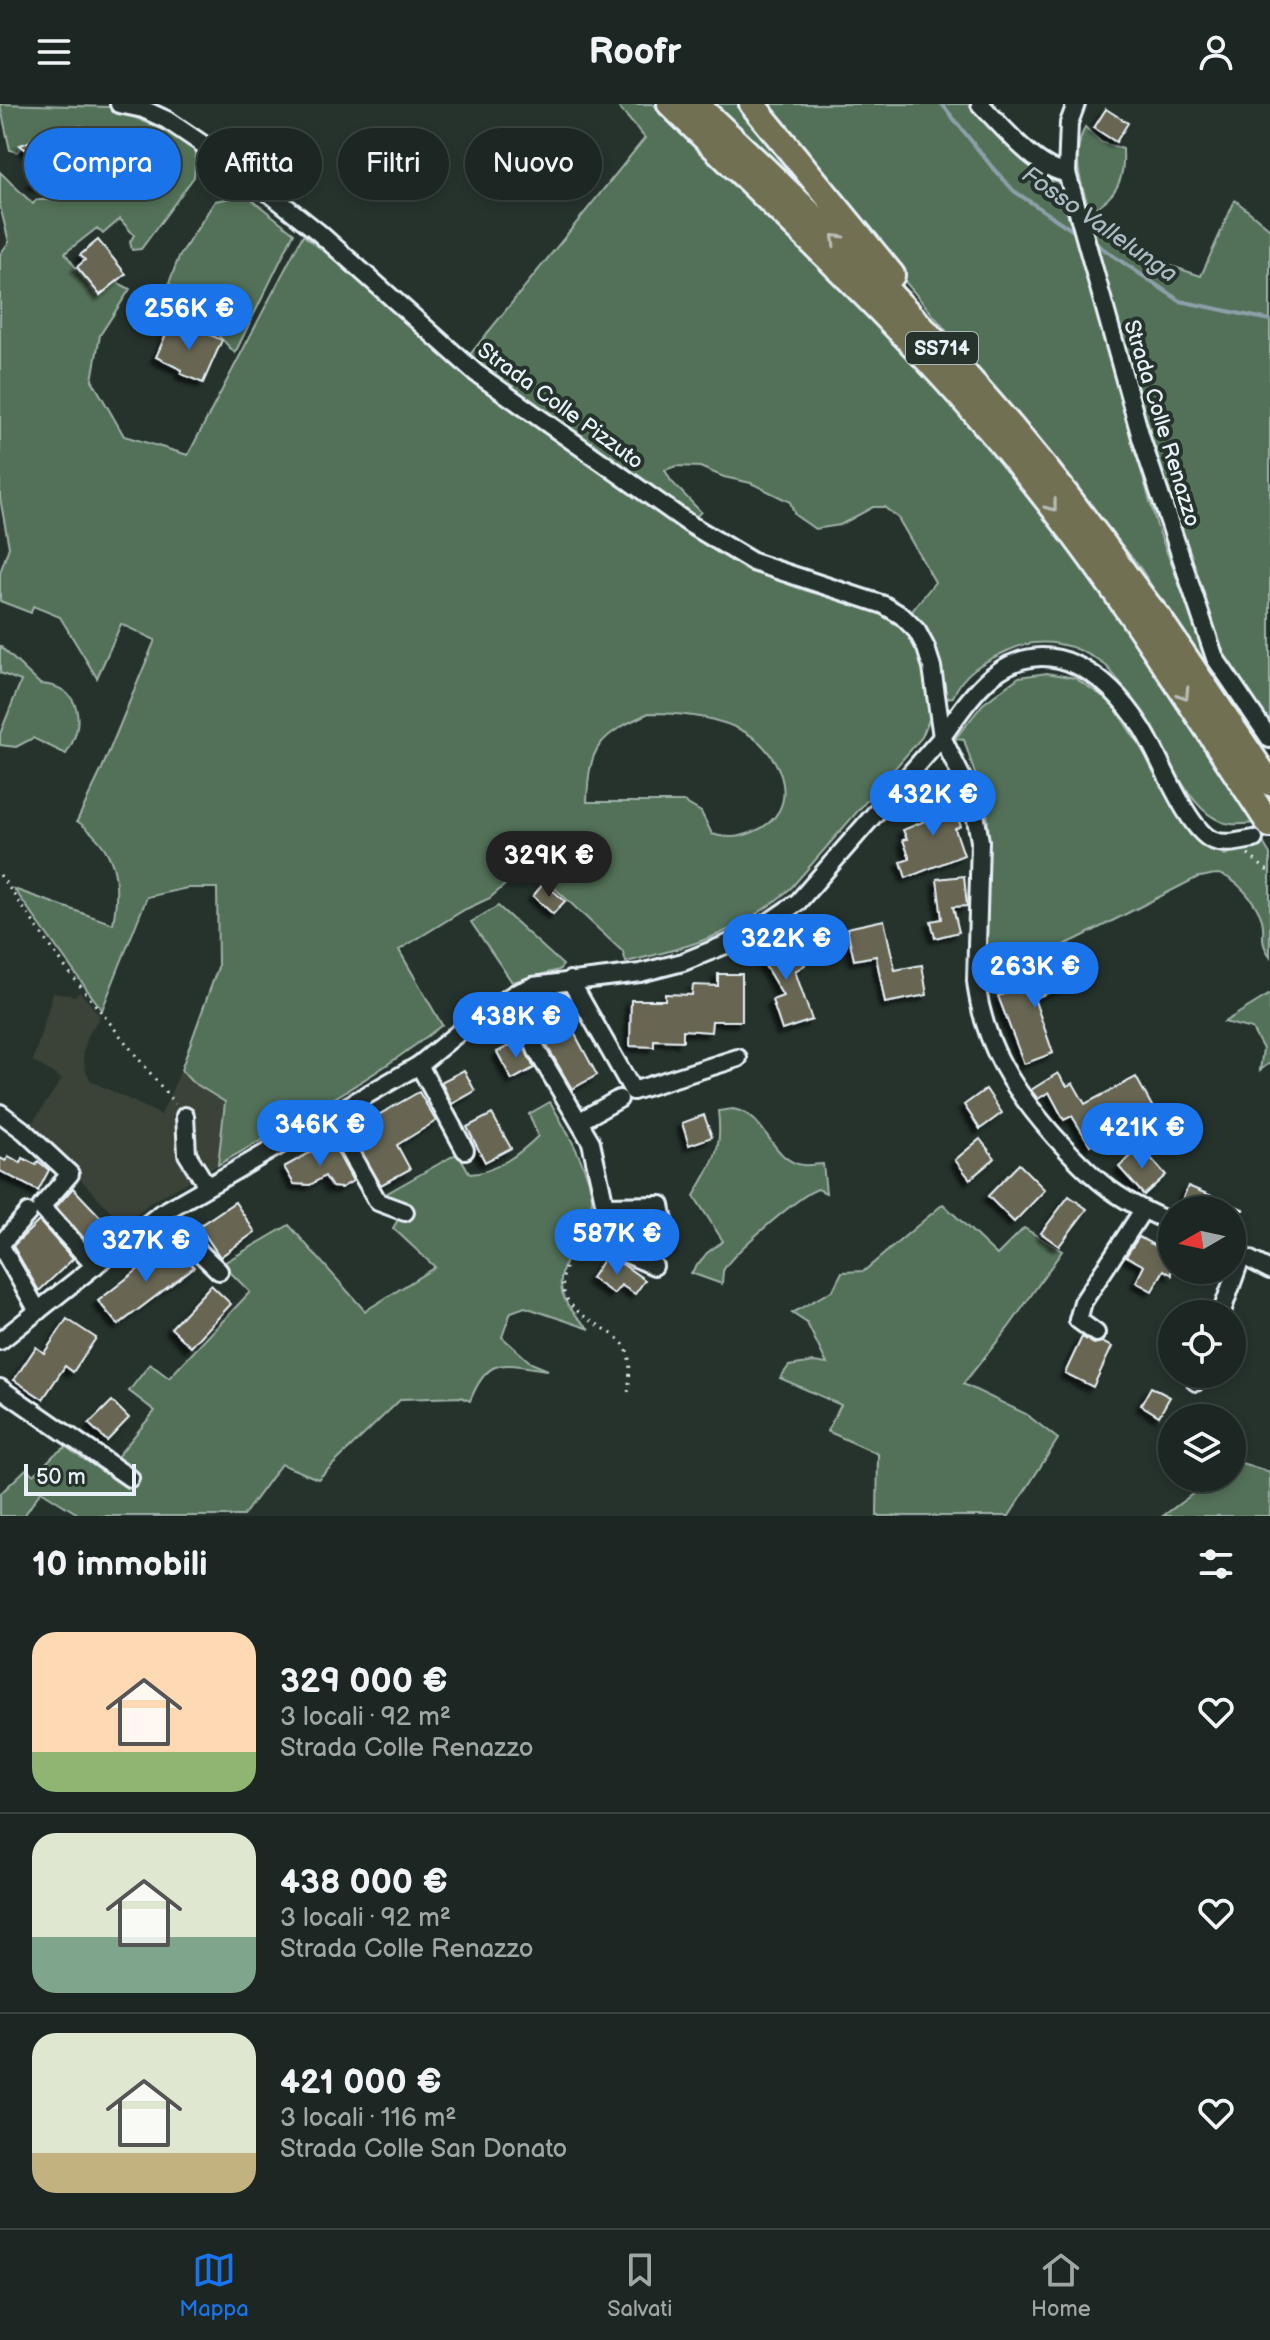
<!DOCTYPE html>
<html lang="it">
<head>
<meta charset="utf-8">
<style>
	:root { --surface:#1c2622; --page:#252e2a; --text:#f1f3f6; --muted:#a0a5a5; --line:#3a4340; --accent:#1a73e8 }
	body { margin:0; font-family:"Balsamiq Sans",sans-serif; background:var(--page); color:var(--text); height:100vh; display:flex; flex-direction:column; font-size:30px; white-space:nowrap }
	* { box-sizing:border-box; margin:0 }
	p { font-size:26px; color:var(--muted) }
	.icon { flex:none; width:44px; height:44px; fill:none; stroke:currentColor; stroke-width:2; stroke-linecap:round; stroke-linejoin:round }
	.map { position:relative; height:1412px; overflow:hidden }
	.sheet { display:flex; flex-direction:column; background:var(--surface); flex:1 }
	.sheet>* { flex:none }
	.top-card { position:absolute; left:24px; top:24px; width:800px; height:72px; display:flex; gap:16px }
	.needle { width:52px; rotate:261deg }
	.fabs { position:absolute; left:1158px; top:1092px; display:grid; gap:16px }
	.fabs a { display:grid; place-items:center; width:88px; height:88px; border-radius:50%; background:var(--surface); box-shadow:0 4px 12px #0003,0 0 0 2px var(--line); font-size:40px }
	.scale { position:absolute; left:24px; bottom:20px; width:112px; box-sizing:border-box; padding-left:8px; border:4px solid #e8f1f8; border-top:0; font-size:22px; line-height:28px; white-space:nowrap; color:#e8f1f8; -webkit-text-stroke:6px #26332d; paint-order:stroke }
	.price { position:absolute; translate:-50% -68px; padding:0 18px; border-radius:28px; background:var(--accent); color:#fff; font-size:26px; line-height:52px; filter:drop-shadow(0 2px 4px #0008) }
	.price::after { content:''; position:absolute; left:50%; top:48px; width:24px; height:18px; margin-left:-12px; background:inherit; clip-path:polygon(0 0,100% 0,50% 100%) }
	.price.on { background:#222; color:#fff }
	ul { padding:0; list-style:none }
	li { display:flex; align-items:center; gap:24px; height:200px; padding:0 32px }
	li+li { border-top:2px solid var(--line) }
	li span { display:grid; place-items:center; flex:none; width:224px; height:160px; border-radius:24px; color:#555 }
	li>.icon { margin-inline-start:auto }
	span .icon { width:96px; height:96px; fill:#fffc; stroke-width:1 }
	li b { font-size:34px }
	h2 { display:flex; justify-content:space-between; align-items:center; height:96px; padding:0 32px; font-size:34px }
	.pill { padding:0 28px; border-radius:36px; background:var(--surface); box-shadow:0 4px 12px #0003,0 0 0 2px var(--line); font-size:28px; line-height:72px }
	.pill.on { background:var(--accent); color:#fff }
	header { display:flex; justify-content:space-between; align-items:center; height:104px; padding:0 32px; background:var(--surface); font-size:36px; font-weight:700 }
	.tab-bar { display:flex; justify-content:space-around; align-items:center; height:112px; border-top:2px solid var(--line); background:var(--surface); font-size:22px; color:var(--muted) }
	.tab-bar a { display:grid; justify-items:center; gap:4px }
	.tab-bar .on { color:var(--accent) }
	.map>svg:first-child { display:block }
	.built { fill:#3a4238 }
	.green { fill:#537158; stroke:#9eb1a8; stroke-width:2; fill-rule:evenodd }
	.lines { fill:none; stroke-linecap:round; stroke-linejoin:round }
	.stream { stroke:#8d9fa9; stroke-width:4 }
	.building { fill:#676652; stroke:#e8f1f8; stroke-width:2; filter:url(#shadow) }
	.minor-casing { stroke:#e8f1f8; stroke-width:22 }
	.highway-casing { stroke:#e8f1f8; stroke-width:30 }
	.path { stroke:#e8f1f8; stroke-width:3; stroke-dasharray:2 6; stroke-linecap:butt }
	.minor { stroke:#26332d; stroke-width:16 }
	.highway { stroke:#716f52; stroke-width:24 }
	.oneway { stroke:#b8bdb6 }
	.labels { text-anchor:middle; stroke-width:8; stroke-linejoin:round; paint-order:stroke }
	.shield { fill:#26332d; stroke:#aeb8bb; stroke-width:2 }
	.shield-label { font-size:20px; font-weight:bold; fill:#e8f1f8 }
	.street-label { font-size:22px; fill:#e8f1f8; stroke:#26332d }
	.water-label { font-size:24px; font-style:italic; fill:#abbac3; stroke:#26332d }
</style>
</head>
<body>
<header><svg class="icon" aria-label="menu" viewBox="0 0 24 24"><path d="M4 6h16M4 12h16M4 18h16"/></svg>Roofr<svg class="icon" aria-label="person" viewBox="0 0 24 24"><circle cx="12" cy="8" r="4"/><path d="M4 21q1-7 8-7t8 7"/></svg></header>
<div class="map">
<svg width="1270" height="1412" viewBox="0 0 1270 1412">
	<defs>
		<filter id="shadow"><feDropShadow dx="-5" dy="5" stdDeviation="2" flood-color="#0009"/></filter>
	</defs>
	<rect width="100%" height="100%" fill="#26332d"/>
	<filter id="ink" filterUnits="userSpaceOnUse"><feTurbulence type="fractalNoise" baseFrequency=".0125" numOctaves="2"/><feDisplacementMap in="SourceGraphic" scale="16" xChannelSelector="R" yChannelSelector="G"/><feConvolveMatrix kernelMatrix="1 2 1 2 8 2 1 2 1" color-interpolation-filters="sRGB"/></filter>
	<g filter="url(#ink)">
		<path class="built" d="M 80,888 L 100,912 L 88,932 L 83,948 L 85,964 L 91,977 L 161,1011 L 181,966 L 191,977 L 225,998 L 218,1061 L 151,1098 L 124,1121 L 30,1022 L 62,975 L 33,957 L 53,889 L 75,892 Z"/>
		<g class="green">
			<path d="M 0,0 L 111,3 L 168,28 L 196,46 L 194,73 L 141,145 L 132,146 L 130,138 L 134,131 L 120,115 L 103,130 L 97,124 L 65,149 L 96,191 L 115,177 L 130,185 L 100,231 L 92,276 L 124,332 L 188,351 L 303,131 L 345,163 L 477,280 L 708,443 L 762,471 L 807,487 L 880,506 L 903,523 L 921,548 L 929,573 L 933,606 L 922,633 L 791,784 C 740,829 691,843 626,858 L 623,848 L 529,760 L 490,794 L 464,806 L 399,846 L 442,921 C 372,976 295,1017 218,1061 L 225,998 L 191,977 L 181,966 L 218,863 L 217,784 L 187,784 L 147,793 L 102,906 L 14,785 L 113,820 C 121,776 117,745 77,717 L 101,667 L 155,536 L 121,520 L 97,574 L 60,513 L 33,502 L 31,509 L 0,497 L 0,469 L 9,443 L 0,394 L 0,150 L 9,138 L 0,102 L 0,68 L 33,100 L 36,96 L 52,96 L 90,50 L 89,37 L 83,22 L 43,25 L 17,48 L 10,46 ZM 649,609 C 681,609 716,612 745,628 C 784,650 804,708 753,728 C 739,734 726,735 712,730 L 701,708 L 684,698 L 587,698 C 589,642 598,632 649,609 Z"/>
			<path d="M 616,0 L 653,0 L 901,241 L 960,307 L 1098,481 L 1258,719 C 1243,720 1229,723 1216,715 C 1189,701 1170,656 1155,631 C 1148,618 1114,568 1105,561 C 1076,539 1040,531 1007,547 C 983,558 963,568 953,593 L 946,594 L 940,589 L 929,537 L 912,507 L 935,478 L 898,414 L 884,403 L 873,403 L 840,421 L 815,425 L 795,411 L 790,398 L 751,379 L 724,373 L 700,363 L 676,362 L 665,366 L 671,377 L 701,408 L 691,417 L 587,337 L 468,253 L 645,34 Z"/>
			<path d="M 710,0 L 744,0 L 816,89 L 829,115 Z"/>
			<path d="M 757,0 L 968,0 L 1057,82 L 1070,117 L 1157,422 L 1211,565 L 1205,566 L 1141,465 L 1059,362 Z"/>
			<path d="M 1085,23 L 1101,38 L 1123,45 C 1125,76 1117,93 1090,107 C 1080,78 1071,51 1085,23 Z"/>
			<path d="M 246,91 L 294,129 L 235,249 L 169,179 L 179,153 L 215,97 Z"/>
			<path d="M 1235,96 L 1270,125 L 1270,629 L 1224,560 L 1144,316 L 1085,119 L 1096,116 L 1171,162 L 1201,172 Z"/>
			<path d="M 0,542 L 40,580 C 82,582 86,620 66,650 L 33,634 L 16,643 L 0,641 L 0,630 L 21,577 L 0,569 Z"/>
			<path d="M 1047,569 L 1075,574 L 1111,598 L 1152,661 L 1190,731 L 1225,751 L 1261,735 L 1270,750 L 1270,852 C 1258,835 1266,832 1262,816 C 1257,799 1236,773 1218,770 C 1212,770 1204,773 1198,773 L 1077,835 L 990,874 L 983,869 L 989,734 L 987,707 L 964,636 L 955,635 L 983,600 L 1019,573 Z"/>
			<path d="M 498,802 L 563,861 L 559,866 L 512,878 L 471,818 Z"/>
			<path d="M 1270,890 L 1270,959 L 1260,966 L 1263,945 L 1252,925 L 1224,918 Z"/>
			<path d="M 550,998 C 564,1022 591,1068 592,1094 C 592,1106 587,1114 582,1123 C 559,1170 546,1186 590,1225 L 525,1203 L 511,1208 L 502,1233 L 531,1259 L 548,1266 C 505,1261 489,1249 470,1297 L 461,1293 L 401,1295 L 318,1375 L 281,1360 L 243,1412 L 81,1412 L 41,1387 L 24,1412 L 0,1412 L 0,1390 L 26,1365 L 34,1371 L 55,1350 L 66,1343 L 128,1385 L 138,1371 L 116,1354 L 155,1307 L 129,1287 L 150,1260 L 169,1274 L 250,1188 L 222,1160 L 289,1121 L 365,1207 L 435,1163 L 393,1124 L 407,1101 L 382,1092 L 458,1049 L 470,1070 C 494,1069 521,1049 538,1032 L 529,1010 Z"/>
			<path d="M 733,1005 C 768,1011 770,1057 803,1061 C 809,1062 817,1060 823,1060 L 826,1089 L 818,1085 C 801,1090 731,1150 723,1167 C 723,1168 722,1178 722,1180 L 691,1169 L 707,1149 L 723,1137 L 694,1092 C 713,1057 723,1048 718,1007 Z"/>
			<path d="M 943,1100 L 997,1151 L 1024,1124 L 1062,1147 L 1009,1223 L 963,1280 L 1026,1310 L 1058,1335 L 1009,1412 L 877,1412 L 878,1350 L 827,1327 L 841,1301 L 780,1274 L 789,1262 L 814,1258 L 827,1260 L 807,1219 L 792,1209 L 833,1186 L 842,1168 L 864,1167 Z"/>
			<path d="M 1232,1356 L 1270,1368 L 1270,1412 L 1163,1412 L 1210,1377 L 1207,1374 L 1232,1374 Z"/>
		</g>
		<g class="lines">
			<g class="stream">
				<path d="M 942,0 L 992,63 L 1014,87 L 1078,130"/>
				<path d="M 1093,138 L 1180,197 L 1270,216"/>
			</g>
		</g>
		<g class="building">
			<path d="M 1106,5 L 1128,19 L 1116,38 L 1094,24 Z"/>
			<path d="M 76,26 L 84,43 L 49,84 L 31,80 L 46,62 L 20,41 L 38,35 L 55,51 Z"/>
			<path d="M 98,136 L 126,170 L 100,191 L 77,163 L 85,156 L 80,151 Z"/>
			<path d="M 170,221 L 196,232 L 199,226 L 222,236 L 203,279 L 181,270 L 182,266 L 156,253 Z"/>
			<path d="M 948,692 L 961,722 L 955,725 L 964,751 L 906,774 L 901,758 L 910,755 L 903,736 L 907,735 L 903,726 L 925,717 L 919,704 Z"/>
			<path d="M 964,772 L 967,802 L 953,803 L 959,828 L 935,834 L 931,817 L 942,815 L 937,775 Z"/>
			<path d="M 544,779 L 565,797 L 553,810 L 533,792 Z"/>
			<path d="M 884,816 L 895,866 L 922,861 L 927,891 L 885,899 L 876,852 L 854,856 L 847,824 Z"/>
			<path d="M 788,830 L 805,861 L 795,867 L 812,916 L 782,926 L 772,896 L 783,892 L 757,848 Z"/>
			<path d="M 1070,852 L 1079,878 L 1034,894 L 1053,949 L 1024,960 L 998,892 L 1048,874 L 1043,862 Z"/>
			<path d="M 718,870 L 742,870 L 742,917 L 712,917 L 711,928 L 683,926 L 683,937 L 654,936 L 654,943 L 630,942 L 631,896 L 665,896 L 665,890 L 692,891 L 693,881 L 718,882 Z"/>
			<path d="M 563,908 L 597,971 L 572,985 L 547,942 L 538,921 Z"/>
			<path d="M 521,936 L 534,964 L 512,976 L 497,948 Z"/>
			<path d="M 464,966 L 475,987 L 452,1000 L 441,978 Z"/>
			<path d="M 1058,969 L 1067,982 L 1073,979 L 1085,1000 L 1136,973 L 1158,1013 L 1113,1042 L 1100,1030 L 1090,1041 L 1072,1012 L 1064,1016 L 1049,988 L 1038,995 L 1031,986 Z"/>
			<path d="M 986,985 L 1002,1009 L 980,1025 L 964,1001 Z"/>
			<path d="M 419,988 L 436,1017 L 397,1041 L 410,1065 L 381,1081 L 350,1027 Z"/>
			<path d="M 492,1010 L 511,1044 L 485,1058 L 467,1023 Z"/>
			<path d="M 704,1011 L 712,1033 L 689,1041 L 682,1019 Z"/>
			<path d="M 980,1035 L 995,1054 L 970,1075 L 955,1056 Z"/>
			<path d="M 331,1037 L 353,1077 L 341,1084 L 332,1083 L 325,1072 L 310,1081 L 294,1080 L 284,1063 Z"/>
			<path d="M 1141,1043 L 1166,1071 L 1144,1091 L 1119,1063 Z"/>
			<path d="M 8,1052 L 21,1059 L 23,1054 L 36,1061 L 38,1057 L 49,1066 L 38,1087 L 0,1067 L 0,1054 L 6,1057 Z"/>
			<path d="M 1019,1060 L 1045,1086 L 1014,1118 L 988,1092 Z"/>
			<path d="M 1188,1082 L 1245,1106 L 1178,1106 Z"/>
			<path d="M 73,1084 L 109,1122 L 90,1141 L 56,1103 Z"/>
			<path d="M 1069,1092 L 1087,1105 L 1059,1142 L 1041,1129 Z"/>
			<path d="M 235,1098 L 255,1128 L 220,1153 L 199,1122 Z"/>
			<path d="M 633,1112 L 652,1112 L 657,1145 L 645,1146 L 635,1142 Z"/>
			<path d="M 39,1117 L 73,1155 L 39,1187 L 13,1142 Z"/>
			<path d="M 1139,1133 L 1172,1151 L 1172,1171 L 1164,1166 L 1152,1187 L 1136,1178 L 1144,1162 L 1126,1152 Z"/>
			<path d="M 173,1138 L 194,1163 L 118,1221 L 98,1197 Z"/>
			<path d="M 605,1153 L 622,1160 L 645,1176 L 635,1190 L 621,1181 L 614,1190 L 591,1174 Z"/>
			<path d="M 211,1181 L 231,1200 L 191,1243 L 171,1224 Z"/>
			<path d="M 67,1215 L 96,1234 L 73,1268 L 65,1262 L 43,1295 L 14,1276 L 36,1243 L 44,1249 Z"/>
			<path d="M 1082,1233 L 1094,1240 L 1102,1238 L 1112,1243 L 1093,1283 L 1065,1269 Z"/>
			<path d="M 1151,1283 L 1170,1293 L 1159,1312 L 1141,1301 Z"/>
			<path d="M 112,1297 L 129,1314 L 107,1337 L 89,1320 Z"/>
		</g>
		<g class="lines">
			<g class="minor-casing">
				<g id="minor">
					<path d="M 119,0 L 143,5 L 167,16 L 235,62 L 318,128 L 476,269 L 691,421 L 753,458 L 884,501 L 902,512 L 917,527 L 926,544 L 932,563 L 942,633 L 972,694 L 980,737 L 976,877 C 983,940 1014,987 1055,1033 C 1070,1049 1085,1066 1103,1080 C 1124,1097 1148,1108 1172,1119"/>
					<path d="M 980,0 C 1002,22 1036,65 1067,69"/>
					<path d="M 1076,0 L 1069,19 L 1067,69 L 1142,337 L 1215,554 L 1270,635"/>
					<path d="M 570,876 L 633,987 L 738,954"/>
					<path d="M 514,890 L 537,947 L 591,1038 L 605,1102 L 599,1138 L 654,1162"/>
					<path d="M 419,961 L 465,1046"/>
					<path d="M 0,1009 L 24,1027 L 70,1070 L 41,1103 L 95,1162"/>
					<path d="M 185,1012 L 187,1050 L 207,1082"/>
					<path d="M 329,1012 L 378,1098 L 405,1108"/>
					<path d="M 580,1017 L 619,995"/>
					<path d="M 605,1102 L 661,1101 L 667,1133"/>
					<path d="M 28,1109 L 0,1141 L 38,1207"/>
					<path d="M 160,1110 L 219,1167"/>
					<path d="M 1233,1147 L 1270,1166"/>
					<path d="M 1221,1210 L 1242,1151"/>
					<path d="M 1096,1229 L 1078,1216 L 1083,1198 L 1143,1106"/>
					<path d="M 0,1237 L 160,1110 L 419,961 L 480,911 L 514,890 L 533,882 L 640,869 L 683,858 L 740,835 L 759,825 L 798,798 L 942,633 C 957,612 972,589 992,572 C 1050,526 1109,572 1142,624 C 1159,650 1186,724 1212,736 C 1226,742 1240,737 1254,735"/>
					<path d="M 1196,1278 L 1199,1270"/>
					<path d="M 0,1284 L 130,1374"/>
				</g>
			</g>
			<g class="highway-casing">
				<g id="highway">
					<path d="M 670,0 C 791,119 917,234 1024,367 C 1115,478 1191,601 1270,721"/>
					<path d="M 696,0 C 799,97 901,196 994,303 C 1027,341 1059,380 1089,421 C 1113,451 1133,484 1158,513 L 1270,679"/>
					<path d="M 752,0 L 892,171"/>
				</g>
			</g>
			<g class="path">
				<path d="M 1248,750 L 1266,766 L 1270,766"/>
				<path d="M 0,771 L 65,863 L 175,1000"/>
				<path d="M 584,1138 C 574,1146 567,1157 564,1169 C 554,1210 605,1217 624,1241 C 633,1254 629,1276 628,1291"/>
			</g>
			<use href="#minor" class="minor"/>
			<use href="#highway" class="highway"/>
		</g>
		<defs><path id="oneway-chevron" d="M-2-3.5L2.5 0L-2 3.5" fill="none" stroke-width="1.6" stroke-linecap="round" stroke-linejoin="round" transform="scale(2)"/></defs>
		<g class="oneway">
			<use href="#oneway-chevron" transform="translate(836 135) rotate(-135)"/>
			<use href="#oneway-chevron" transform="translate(1052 402) rotate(52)"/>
			<use href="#oneway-chevron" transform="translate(1184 590) rotate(57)"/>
		</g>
	</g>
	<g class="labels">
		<rect class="shield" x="906" y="228" width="72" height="32" rx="6"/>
		<g class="shield-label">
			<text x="942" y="251">SS714</text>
		</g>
		<g class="street-label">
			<text transform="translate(561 301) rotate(36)" y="8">Strada Colle Pizzuto</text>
			<text transform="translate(1163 319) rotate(73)" y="8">Strada Colle Renazzo</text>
		</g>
		<g class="water-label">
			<text transform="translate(1100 120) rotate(35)" y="8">Fosso Vallelunga</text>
		</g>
	</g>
</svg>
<div class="fabs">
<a><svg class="needle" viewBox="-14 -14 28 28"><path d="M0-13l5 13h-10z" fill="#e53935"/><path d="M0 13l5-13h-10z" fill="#a0a5a5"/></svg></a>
<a><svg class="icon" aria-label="locate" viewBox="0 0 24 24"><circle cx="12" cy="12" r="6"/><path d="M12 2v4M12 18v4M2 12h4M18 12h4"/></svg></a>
<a><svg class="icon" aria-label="layers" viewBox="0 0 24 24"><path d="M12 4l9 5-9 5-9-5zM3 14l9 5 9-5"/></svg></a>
</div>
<div class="scale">50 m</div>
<b class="price" style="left:189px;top:248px">256K €</b>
<b class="price" style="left:933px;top:734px">432K €</b>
<b class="price on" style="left:549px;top:795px">329K €</b>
<b class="price" style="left:786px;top:878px">322K €</b>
<b class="price" style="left:1035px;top:906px">263K €</b>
<b class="price" style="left:516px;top:956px">438K €</b>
<b class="price" style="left:320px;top:1064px">346K €</b>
<b class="price" style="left:1142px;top:1067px">421K €</b>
<b class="price" style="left:617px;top:1173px">587K €</b>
<b class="price" style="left:146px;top:1180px">327K €</b>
<div class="top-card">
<a class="pill on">Compra</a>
<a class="pill">Affitta</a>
<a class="pill">Filtri</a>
<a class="pill">Nuovo</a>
</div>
</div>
<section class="sheet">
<h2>10 immobili<svg class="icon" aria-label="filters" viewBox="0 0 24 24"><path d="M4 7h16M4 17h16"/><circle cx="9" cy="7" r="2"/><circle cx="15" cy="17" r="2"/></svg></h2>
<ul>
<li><span style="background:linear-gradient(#ffd9b3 75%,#8fb573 0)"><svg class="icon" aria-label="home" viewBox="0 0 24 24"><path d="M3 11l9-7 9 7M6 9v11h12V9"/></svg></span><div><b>329 000 €</b><p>3 locali · 92 m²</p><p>Strada Colle Renazzo</p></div><svg class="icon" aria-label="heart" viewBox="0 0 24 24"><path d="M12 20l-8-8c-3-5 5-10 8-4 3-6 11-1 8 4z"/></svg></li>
<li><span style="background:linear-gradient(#dfe7d0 65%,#7fa58c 0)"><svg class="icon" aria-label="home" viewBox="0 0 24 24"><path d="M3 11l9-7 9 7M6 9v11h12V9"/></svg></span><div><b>438 000 €</b><p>3 locali · 92 m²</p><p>Strada Colle Renazzo</p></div><svg class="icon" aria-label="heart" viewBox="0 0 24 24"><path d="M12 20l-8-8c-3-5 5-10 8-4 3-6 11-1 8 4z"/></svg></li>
<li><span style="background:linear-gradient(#dfe7d0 75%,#c2b280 0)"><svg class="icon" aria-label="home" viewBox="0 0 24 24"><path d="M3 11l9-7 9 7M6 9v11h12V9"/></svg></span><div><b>421 000 €</b><p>3 locali · 116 m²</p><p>Strada Colle San Donato</p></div><svg class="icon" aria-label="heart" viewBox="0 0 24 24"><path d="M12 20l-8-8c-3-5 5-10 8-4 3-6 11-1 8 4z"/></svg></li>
</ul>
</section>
<nav class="tab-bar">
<a class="on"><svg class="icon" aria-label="map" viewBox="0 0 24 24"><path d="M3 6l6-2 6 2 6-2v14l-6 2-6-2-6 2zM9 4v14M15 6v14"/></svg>Mappa</a>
<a><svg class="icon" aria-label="saved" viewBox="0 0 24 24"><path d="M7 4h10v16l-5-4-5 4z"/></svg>Salvati</a>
<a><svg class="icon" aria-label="home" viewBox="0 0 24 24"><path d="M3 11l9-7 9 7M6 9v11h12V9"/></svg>Home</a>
</nav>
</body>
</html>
